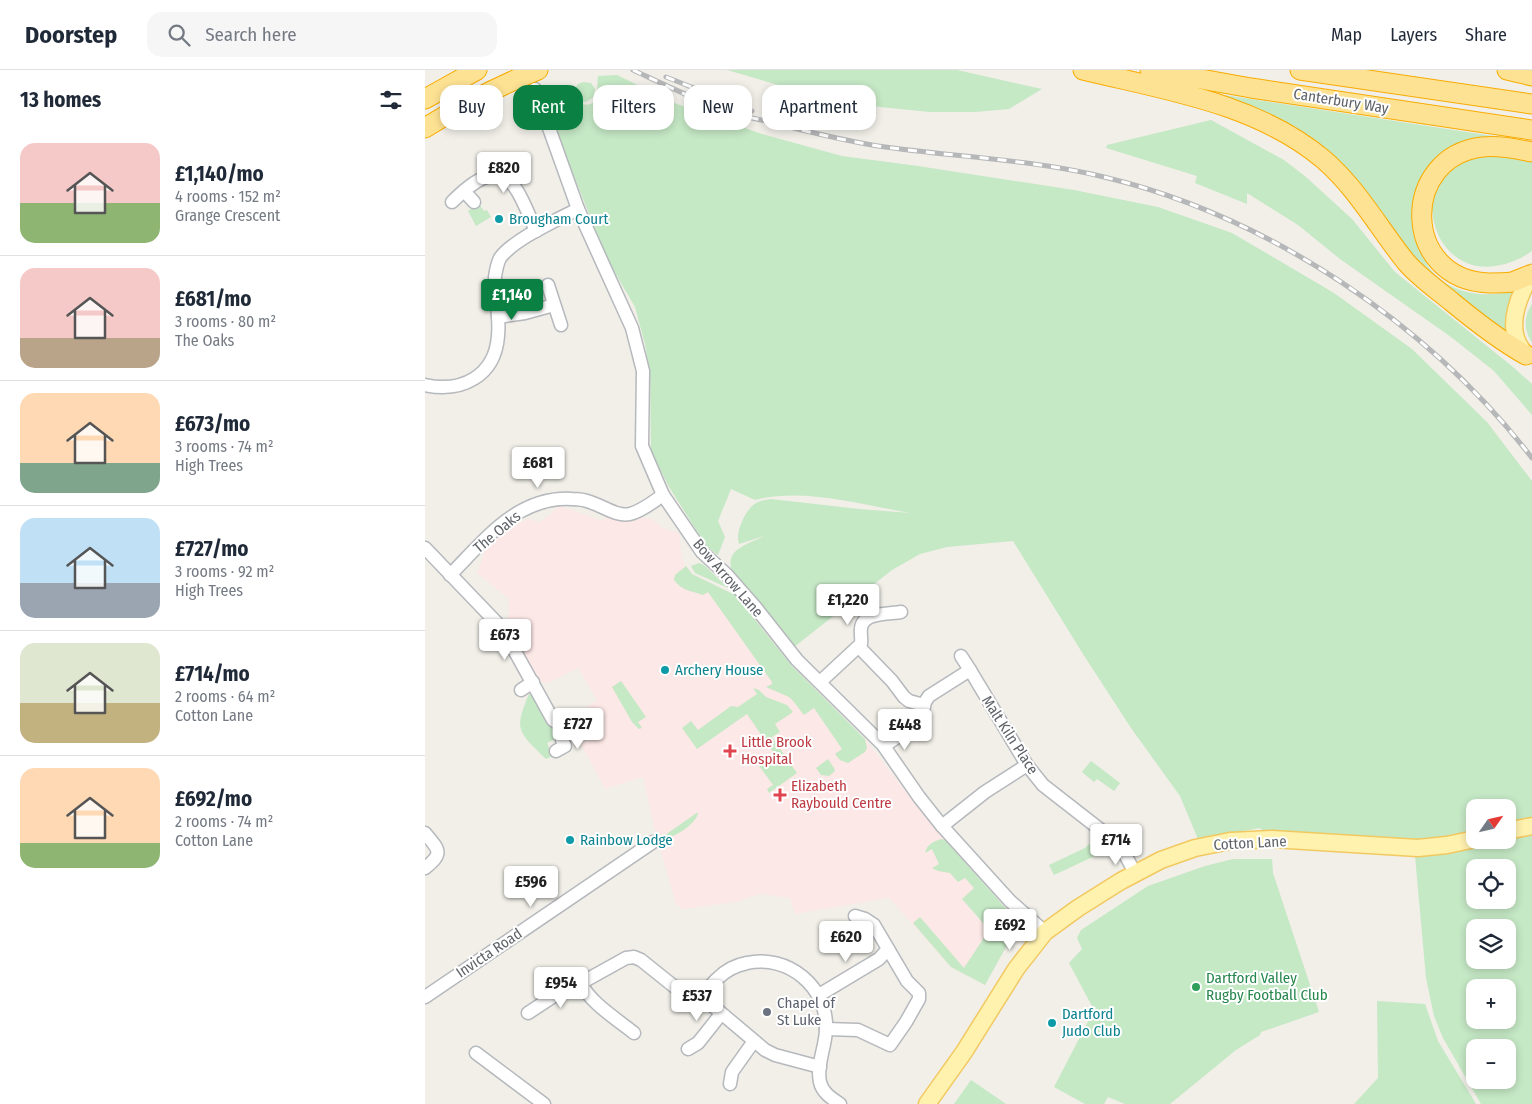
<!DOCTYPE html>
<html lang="en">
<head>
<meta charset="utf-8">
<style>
	:root { --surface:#fff; --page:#f6f6f7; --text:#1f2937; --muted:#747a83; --line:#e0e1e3; --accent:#0b8043 }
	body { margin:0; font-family:"Fira Sans Condensed",sans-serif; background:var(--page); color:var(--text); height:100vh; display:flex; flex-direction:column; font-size:19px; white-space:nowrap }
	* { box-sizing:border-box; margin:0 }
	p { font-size:16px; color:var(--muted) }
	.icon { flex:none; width:28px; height:28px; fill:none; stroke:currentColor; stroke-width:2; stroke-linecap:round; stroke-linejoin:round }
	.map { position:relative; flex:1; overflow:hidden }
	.side { display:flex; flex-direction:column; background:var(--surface); width:425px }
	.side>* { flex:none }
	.hud { position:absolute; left:15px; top:15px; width:475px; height:45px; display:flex; gap:10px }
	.needle { width:32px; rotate:56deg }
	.tools { position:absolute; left:1041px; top:729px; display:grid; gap:10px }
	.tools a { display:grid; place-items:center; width:50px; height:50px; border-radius:10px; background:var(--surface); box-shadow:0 2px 8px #0003; font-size:25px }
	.price { position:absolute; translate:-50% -42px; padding:0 11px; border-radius:5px; background:#fff; color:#222; font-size:16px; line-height:32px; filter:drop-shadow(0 1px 2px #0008) }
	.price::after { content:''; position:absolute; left:50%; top:30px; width:15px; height:11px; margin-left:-8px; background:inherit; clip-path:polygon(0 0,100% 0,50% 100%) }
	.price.active { background:var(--accent); color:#fff }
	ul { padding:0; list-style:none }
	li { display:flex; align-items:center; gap:15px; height:125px; padding:0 20px }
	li+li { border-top:1px solid var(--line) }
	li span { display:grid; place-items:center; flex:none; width:140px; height:100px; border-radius:15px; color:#555 }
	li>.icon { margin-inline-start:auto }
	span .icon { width:60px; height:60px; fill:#fffc; stroke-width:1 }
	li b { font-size:21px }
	h2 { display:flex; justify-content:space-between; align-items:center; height:60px; padding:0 20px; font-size:21px }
	.pill { padding:0 18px; border-radius:15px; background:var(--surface); box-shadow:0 2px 8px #0003; font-size:18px; line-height:45px }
	.pill.active { background:var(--accent); color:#fff }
	header { display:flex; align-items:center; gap:30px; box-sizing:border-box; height:70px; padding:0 25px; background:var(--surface); border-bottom:1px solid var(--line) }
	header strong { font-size:24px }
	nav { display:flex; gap:28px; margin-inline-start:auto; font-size:18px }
	.search { width:350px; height:45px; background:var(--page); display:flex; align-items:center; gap:12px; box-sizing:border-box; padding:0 18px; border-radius:15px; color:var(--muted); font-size:19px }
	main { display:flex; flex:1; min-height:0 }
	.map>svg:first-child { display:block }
	.medical { fill:#fce8e6 }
	.green { fill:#c5e8c5; fill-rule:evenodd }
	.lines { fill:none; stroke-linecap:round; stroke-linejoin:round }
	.minor-casing { stroke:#b5b8bc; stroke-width:15 }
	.major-casing { stroke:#f2c960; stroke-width:19 }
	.highway-casing { stroke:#f9ab00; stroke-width:21 }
	.minor { stroke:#fff; stroke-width:12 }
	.major { stroke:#fff2af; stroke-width:16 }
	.highway { stroke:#fde293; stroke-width:19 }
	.rail-casing { stroke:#b6b7b8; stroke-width:5 }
	.rail { stroke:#fff; stroke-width:3; stroke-dasharray:9; stroke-linecap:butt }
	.culture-dot { fill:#0f9aa8; stroke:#fff; stroke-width:2 }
	.health-dot { fill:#e0444e; stroke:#fff; stroke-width:2 }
	.leisure-dot { fill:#2e9e5b; stroke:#fff; stroke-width:2 }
	.worship-dot { fill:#6b7280; stroke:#fff; stroke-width:2 }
	.labels { text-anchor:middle; stroke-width:4; stroke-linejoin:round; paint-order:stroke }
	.street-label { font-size:15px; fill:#5f6368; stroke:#fff }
	.culture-label { font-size:15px; fill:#0d838f; stroke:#fff; text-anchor:start }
	.health-label { font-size:15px; fill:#be3a42; stroke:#fff; text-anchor:start }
	.leisure-label { font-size:15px; fill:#27864d; stroke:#fff; text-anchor:start }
	.worship-label { font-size:15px; fill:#5b616d; stroke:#fff; text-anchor:start }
</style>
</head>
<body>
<header>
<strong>Doorstep</strong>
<div class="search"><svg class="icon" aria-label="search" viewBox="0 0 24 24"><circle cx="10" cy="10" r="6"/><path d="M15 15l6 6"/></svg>Search here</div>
<nav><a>Map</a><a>Layers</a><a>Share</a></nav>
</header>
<main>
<section class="side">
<h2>13 homes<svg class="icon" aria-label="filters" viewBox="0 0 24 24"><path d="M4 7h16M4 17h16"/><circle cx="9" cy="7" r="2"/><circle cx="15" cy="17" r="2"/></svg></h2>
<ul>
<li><span style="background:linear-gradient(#f6c9c9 60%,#8fb573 0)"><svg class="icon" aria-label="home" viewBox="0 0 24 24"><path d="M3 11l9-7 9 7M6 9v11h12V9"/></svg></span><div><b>£1,140/mo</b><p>4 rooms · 152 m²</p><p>Grange Crescent</p></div></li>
<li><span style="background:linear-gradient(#f6c9c9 70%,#b9a48a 0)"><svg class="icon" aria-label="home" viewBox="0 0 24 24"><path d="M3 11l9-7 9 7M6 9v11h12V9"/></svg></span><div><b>£681/mo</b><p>3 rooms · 80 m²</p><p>The Oaks</p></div></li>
<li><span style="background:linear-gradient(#ffd9b3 70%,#7fa58c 0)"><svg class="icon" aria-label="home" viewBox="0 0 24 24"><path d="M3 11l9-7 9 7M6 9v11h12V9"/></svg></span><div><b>£673/mo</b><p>3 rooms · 74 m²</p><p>High Trees</p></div></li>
<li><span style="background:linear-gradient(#bfe0f5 65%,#9aa5b1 0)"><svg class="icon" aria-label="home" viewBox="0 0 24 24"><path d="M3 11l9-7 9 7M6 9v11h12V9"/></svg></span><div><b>£727/mo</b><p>3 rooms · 92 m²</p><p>High Trees</p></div></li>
<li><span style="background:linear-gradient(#dfe7d0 60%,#c2b280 0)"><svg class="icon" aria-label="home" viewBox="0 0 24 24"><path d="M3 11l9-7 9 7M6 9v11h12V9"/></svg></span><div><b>£714/mo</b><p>2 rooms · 64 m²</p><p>Cotton Lane</p></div></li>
<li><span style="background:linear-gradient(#ffd9b3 75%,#8fb573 0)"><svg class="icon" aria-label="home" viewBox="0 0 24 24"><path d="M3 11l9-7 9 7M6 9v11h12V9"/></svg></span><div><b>£692/mo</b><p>2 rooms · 74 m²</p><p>Cotton Lane</p></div></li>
</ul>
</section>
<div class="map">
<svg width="1107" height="1034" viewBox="0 0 1107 1034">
	<rect width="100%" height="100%" fill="#f1efe8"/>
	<path class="medical" d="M 135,436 L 176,450 L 184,447 L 202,452 L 212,447 L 228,449 L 237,458 L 254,463 L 257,490 L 266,503 L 310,525 L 367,596 L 440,669 L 506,754 L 585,843 L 587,866 L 560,915 L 526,897 L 464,828 L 370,844 L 365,828 L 335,824 L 311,832 L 258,839 L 251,834 L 231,765 L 218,707 L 180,719 L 156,674 L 177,662 L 162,637 L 172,630 L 153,598 L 123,613 L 116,612 L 83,558 L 84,529 L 52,503 L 61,479 L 73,466 L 102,449 L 115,452 Z"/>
	<g class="green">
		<path d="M 302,0 L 532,0 L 617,19 L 584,39 L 550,42 L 505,42 L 445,36 L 394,27 Z"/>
		<path d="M 192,5 L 252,34 L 337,64 L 417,86 L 493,96 L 649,120 L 733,137 L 807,163 L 909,223 L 987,279 L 1062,352 L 1107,411 L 1107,749 L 1083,755 L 1082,738 L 1050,738 L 1050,763 L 989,772 L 927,766 L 838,761 L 835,758 L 773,769 L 755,726 L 706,658 L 658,584 L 588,471 L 522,477 L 495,484 L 467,500 L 369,577 L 308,505 C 298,479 320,476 339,466 L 314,474 C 310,463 319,444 327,436 C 332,431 340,430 346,429 L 434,439 L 486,443 C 438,435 378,417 330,430 L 306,419 L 293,451 L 300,467 L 293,485 L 282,477 L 244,417 L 226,381 L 225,305 L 220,274 L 210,237 L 182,189 L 129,56 L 145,26 L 155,34 C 177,39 171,18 173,6 Z"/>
		<path d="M 158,12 L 166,13 L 170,19 L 169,27 L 161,32 L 155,31 L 147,23 L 153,14 Z"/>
		<path d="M 799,25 L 1107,72 L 1107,77 L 1025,82 L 992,166 C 995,176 997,187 1003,196 C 1023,225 1061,229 1092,220 C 1083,237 1080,249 1083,267 L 1081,269 L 986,186 L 934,117 L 798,29 Z"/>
		<path d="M 786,50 L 859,90 L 881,107 L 927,149 L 970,202 L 1088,297 L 1107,314 L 1107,345 L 1069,301 L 1026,267 L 915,189 L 873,155 L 822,123 L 822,134 L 770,113 L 772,106 L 681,78 L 682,75 Z"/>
		<path d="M 1046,83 L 1107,85 L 1107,181 C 1092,192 1071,199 1052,196 C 1012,188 996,140 1016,107 C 1020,100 1038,89 1046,83 Z"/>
		<path d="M 53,133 L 59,141 L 62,140 L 66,147 L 51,156 L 43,141 Z"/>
		<path d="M 1107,234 L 1107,273 C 1099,260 1098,247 1107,234 Z"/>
		<path d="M 274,493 L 279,495 L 303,518 L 270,503 L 266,496 Z"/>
		<path d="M 261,496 L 267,504 L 310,525 L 367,596 L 440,669 L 442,678 L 440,682 L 423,693 L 415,690 L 410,684 L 417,679 L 389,638 L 379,645 L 369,632 L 364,627 L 341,617 L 347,614 L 347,612 L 283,522 L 278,525 C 265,520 259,522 249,510 L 250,505 Z"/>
		<path d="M 196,611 L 221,647 L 213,652 L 217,658 L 214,659 L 207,652 L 187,617 Z"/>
		<path d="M 328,618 L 334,620 L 341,627 L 362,635 L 368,642 L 350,654 L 355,662 L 347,667 L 372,703 L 344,723 L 342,719 L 348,715 L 334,696 L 350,685 L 322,644 L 272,679 L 257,658 L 266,651 L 273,660 L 306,636 L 313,637 L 332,624 Z"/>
		<path d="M 104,624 L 109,626 L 122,652 L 124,651 L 133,658 L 132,668 L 122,673 L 128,686 L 121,689 C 94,662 88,661 104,624 Z"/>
		<path d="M 403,689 L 409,698 L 410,701 L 404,706 L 396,705 L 391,698 Z"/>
		<path d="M 666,691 L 695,713 L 689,721 L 672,709 L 669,712 L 657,702 Z"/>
		<path d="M 273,742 C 273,754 245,770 233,771 L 233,770 Z"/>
		<path d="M 1107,764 L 1107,1034 L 1056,1034 L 1018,968 L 1009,946 L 1001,908 L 990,786 L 1023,783 ZM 1050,798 L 1082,798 L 1082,830 L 1050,830 ZM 1050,858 L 1082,858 L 1082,890 L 1050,890 ZM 1050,918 L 1082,918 L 1082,950 L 1050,950 ZM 1050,978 L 1082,978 L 1082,1010 L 1050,1010 Z"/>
		<path d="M 517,769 L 520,770 L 585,843 L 587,866 L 560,915 L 526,897 L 488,853 L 495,847 L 539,898 L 564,860 L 537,829 L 549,818 L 540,808 L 533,812 L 525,803 L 513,801 L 507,798 L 514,794 L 507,779 L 500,783 C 502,774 509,771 517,769 Z"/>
		<path d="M 664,774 L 668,778 L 672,785 L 629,805 L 624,795 L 660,778 Z"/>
		<path d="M 808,789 L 847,789 L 848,803 L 894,942 L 836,962 L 835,965 L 811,980 L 745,1034 L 700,1034 L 683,1027 L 679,1034 L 660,1034 L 629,1017 L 669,940 L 644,893 L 657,879 L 652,868 L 656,860 L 723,816 L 780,796 Z"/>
		<path d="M 952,931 L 1000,934 L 1013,971 L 1051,1034 L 929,1034 L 953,1008 Z"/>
		<path d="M 546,1010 L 581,1034 L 529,1034 Z"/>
	</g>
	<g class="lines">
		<g class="minor-casing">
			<g id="minor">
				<path d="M 110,19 L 153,139 L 207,258 L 218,301 L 217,376 L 238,425 L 277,482 L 302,505 L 331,538 L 372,590 L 458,675 L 494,727 L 517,756 L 585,831 L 620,862"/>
				<path d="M 39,121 L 49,132"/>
				<path d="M 27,132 C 43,116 72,89 91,119 C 99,131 105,148 111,161"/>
				<path d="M 123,215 L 136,255"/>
				<path d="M 73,247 L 100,243 L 129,235"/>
				<path d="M 0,315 C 37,323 70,306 73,266 C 75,246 70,227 70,207 C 71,200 72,194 75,188 C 89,169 132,150 153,139"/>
				<path d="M 0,478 L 71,552 L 83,569 L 128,650 C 145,663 148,660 166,652"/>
				<path d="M 25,505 C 60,470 92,426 147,429 C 153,429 160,430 165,432 C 178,436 192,447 205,444 C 217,441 228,432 238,425"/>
				<path d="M 434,577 L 467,611 L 479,627 L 484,631 L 499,635"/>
				<path d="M 536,586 L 545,600"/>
				<path d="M 395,612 L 436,574 C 437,568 435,564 436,558 C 438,542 464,544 476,542"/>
				<path d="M 96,620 L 108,612"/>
				<path d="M 459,676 L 496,651 L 500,632 L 504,626 L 545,600 L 602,695 L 618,715 L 695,775 L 710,803"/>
				<path d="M 131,681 L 140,676 L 137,670 L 139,658"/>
				<path d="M 517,756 L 560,722 L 602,695"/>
				<path d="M 0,763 C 14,780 19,783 0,798"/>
				<path d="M 394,925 L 454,889 L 463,879"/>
				<path d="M 276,926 L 340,980 L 350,985 L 395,997"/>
				<path d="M 0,927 L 228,772"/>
				<path d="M 103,943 L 135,922 L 156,913"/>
				<path d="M 401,959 L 433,960 L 465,975 L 481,952 L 494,929 L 494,923 L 482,911 L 449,855 L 440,849 L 430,846"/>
				<path d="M 209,963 C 193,950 164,932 156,913 L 201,888 L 209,887 L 216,890 L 261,926 L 269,929 C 280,926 284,916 292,909 C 300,901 311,895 322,893 C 363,884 403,917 401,959 C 401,976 391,995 395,1012 C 397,1022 406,1028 415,1034"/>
				<path d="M 263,979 L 273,973 L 296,944"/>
				<path d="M 51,983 L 119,1034"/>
				<path d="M 305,1014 L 307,1002 L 329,971"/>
			</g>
		</g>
		<g class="major-casing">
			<g id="major">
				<path d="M 1102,285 C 1083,268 1088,242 1098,220 C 1101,214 1103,208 1107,203"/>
				<path d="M 1082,761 L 1107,756"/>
				<path d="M 502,1034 L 539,982 L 591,899 L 620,862 L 653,838 L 696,811 L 736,790 L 770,778 L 805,771 L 847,769 L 993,778 L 1022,775 L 1050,769"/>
			</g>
		</g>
		<g class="highway-casing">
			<g id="highway">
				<path d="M 658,0 C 740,20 831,33 898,89 C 932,118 953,157 981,192 C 994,207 1011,219 1027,232 C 1050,251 1074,270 1101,285"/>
				<path d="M 725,0 L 826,18 L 1107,60"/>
				<path d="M 875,0 L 1107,34"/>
				<path d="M 1082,0 L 1107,6"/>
				<path d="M 0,29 L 52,0"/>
				<path d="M 0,58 C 36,35 74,16 113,0"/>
				<path d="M 1105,205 C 1099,207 1093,210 1087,212 C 1080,213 1071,213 1064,213 C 976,210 975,87 1057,77 C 1074,75 1091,79 1107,82"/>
			</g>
		</g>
		<use href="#minor" class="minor"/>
		<use href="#major" class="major"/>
		<use href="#highway" class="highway"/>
		<g class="rail-casing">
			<g id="rail">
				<path d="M 208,0 C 238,14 269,29 300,41 C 314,46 330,48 344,52 C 380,61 416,70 453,76 C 528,87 605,89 679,107 C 843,146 1004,254 1107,388"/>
				<path d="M 241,7 L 327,41"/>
			</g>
		</g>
		<use href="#rail" class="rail"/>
	</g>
	<g class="culture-dot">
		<circle cx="74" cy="149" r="5"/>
		<circle cx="240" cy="600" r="5"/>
		<circle cx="145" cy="770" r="5"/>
		<circle cx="627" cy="953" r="5"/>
	</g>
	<g class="health-dot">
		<path d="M302.5 673.5h5v5h5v5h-5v5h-5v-5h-5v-5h5z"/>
		<path d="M352.5 717.5h5v5h5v5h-5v5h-5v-5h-5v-5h5z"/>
	</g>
	<circle class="leisure-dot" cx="771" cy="917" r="5"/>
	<circle class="worship-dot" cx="342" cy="942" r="5"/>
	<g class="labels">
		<g class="street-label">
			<text transform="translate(916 31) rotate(9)" y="5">Canterbury Way</text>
			<text transform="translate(72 462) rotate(-40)" y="5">The Oaks</text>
			<text transform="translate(303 508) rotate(49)" y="5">Bow Arrow Lane</text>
			<text transform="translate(585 665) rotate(57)" y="5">Malt Kiln Place</text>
			<text transform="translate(825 773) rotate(-3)" y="5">Cotton Lane</text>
			<text transform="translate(64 883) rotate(-34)" y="5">Invicta Road</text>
		</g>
		<g class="culture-label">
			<text x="84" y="154">Brougham Court</text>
			<text x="250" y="605">Archery House</text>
			<text x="155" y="775">Rainbow Lodge</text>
			<text x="637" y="949">Dartford<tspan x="637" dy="17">Judo Club</tspan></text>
		</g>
		<g class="health-label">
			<text x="316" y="677">Little Brook<tspan x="316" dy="17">Hospital</tspan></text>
			<text x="366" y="721">Elizabeth<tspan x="366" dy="17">Raybould Centre</tspan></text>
		</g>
		<g class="leisure-label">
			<text x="781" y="913">Dartford Valley<tspan x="781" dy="17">Rugby Football Club</tspan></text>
		</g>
		<g class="worship-label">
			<text x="352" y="938">Chapel of<tspan x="352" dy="17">St Luke</tspan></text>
		</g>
	</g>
</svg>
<div class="tools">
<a><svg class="needle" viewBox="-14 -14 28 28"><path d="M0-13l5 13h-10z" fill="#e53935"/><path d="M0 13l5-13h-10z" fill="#747a83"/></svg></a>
<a><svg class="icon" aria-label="locate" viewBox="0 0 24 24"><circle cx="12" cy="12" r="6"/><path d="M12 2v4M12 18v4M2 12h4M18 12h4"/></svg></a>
<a><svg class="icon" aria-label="layers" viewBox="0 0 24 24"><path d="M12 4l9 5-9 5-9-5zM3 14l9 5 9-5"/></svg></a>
<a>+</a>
<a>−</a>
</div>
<b class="price" style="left:79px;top:124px">£820</b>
<b class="price active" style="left:87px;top:251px">£1,140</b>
<b class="price" style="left:113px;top:419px">£681</b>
<b class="price" style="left:423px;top:556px">£1,220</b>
<b class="price" style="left:80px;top:591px">£673</b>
<b class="price" style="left:153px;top:680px">£727</b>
<b class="price" style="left:480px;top:681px">£448</b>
<b class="price" style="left:691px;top:796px">£714</b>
<b class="price" style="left:106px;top:838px">£596</b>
<b class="price" style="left:585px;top:881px">£692</b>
<b class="price" style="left:421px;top:893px">£620</b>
<b class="price" style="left:136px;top:939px">£954</b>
<b class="price" style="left:272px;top:952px">£537</b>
<div class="hud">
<a class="pill">Buy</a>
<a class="pill active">Rent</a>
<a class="pill">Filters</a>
<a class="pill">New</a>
<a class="pill">Apartment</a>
</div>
</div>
</main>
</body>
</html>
